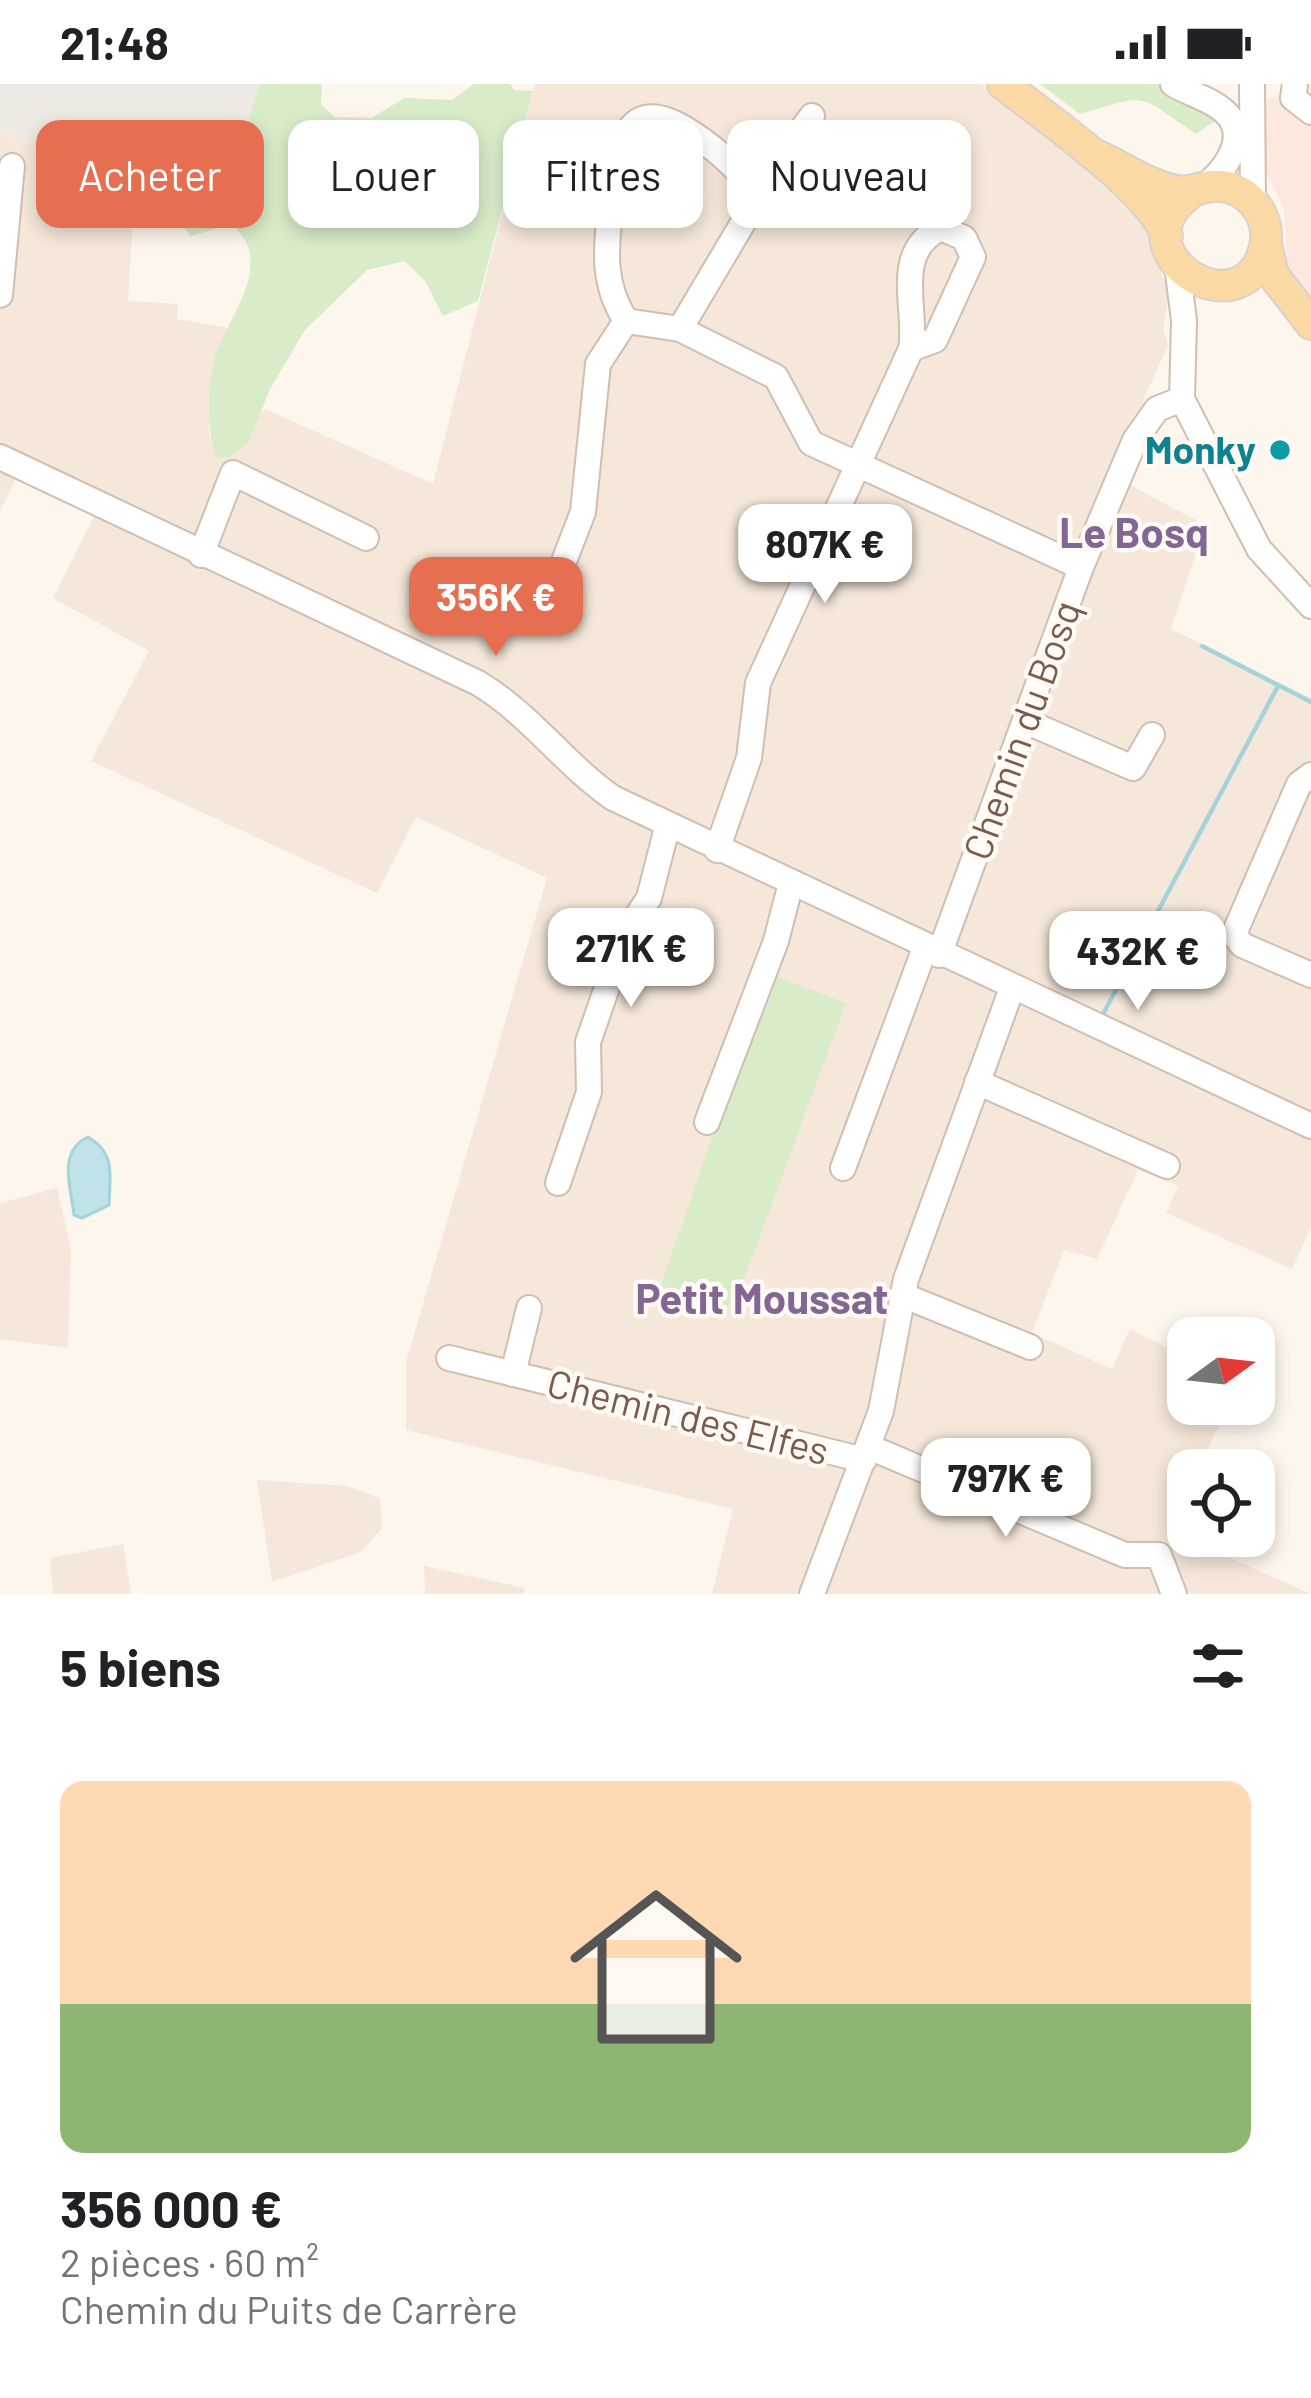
<!DOCTYPE html>
<html lang="fr">
<head>
<meta charset="utf-8">
<style>
	:root { --surface:#fff; --page:#f2f2f2; --text:#202124; --muted:#757577; --line:#e0e0e0; --accent:#e76f51 }
	body { margin:0; font-family:Barlow,sans-serif; background:var(--page); color:var(--text); height:100vh; display:flex; flex-direction:column; font-size:45px; white-space:nowrap }
	* { box-sizing:border-box; margin:0 }
	p { font-size:39px; color:var(--muted) }
	.icon { flex:none; width:66px; height:66px; fill:none; stroke:currentColor; stroke-width:2; stroke-linecap:round; stroke-linejoin:round }
	.map { position:relative; height:1510px; overflow:hidden }
	.details { display:flex; flex-direction:column; background:var(--surface); flex:1 }
	.details>* { flex:none }
	.top-card { position:absolute; left:36px; top:36px; width:1239px; height:108px; display:flex; gap:24px }
	.needle { width:78px; rotate:75deg }
	.buttons { position:absolute; left:1167px; top:1233px; display:grid; gap:24px }
	.buttons a { display:grid; place-items:center; width:108px; height:108px; border-radius:24px; background:var(--surface); box-shadow:0 6px 18px #0003; font-size:60px }
	.price { position:absolute; translate:-50% -102px; padding:0 27px; border-radius:24px; background:#fff; color:#222; font-size:39px; line-height:78px; filter:drop-shadow(0 3px 6px #0008) }
	.price::after { content:''; position:absolute; left:50%; top:72px; width:36px; height:27px; margin-left:-18px; background:inherit; clip-path:polygon(0 0,100% 0,50% 100%) }
	.price.on { background:var(--accent); color:#fff }
	ul { padding:0; list-style:none }
	li { display:grid; align-content:center; gap:24px; height:636px; padding:0 60px }
	li+li { border-top:3px solid var(--line) }
	li span { display:grid; place-items:center; height:372px; border-radius:24px; color:#555 }
	li>.icon { margin-inline-start:auto }
	span .icon { width:216px; height:216px; fill:#fffc; stroke-width:1 }
	li b { font-size:51px }
	h2 { display:flex; justify-content:space-between; align-items:center; height:144px; padding:0 60px; font-size:51px }
	.tag { padding:0 42px; border-radius:24px; background:var(--surface); box-shadow:0 6px 18px #0003; font-size:42px; line-height:108px }
	.tag.on { background:var(--accent); color:#fff }
	.status { display:flex; justify-content:space-between; align-items:center; height:84px; padding:0 60px; background:var(--surface); direction:ltr }
	.status svg { height:33px; fill:currentColor }
	.map>svg:first-child { display:block }
	.residential { fill:#f5e8da }
	.commercial { fill:#fde8e0 }
	.industrial { fill:#efe9e4 }
	.green { fill:#d8ecc9 }
	.water { fill:#bfe3e8; stroke:#a5d3da; stroke-width:3 }
	.lines { fill:none; stroke-linecap:round; stroke-linejoin:round }
	.stream { stroke:#a5d3da; stroke-width:4.5 }
	.minor-casing { stroke:#d1beb0; stroke-width:28 }
	.major-casing { stroke:#dad1cd; stroke-width:34 }
	.minor { stroke:#fff; stroke-width:24 }
	.major { stroke:#fbd9a5; stroke-width:30 }
	.culture-dot { fill:#0f9aa8; stroke:#fffaf3; stroke-width:4.5 }
	.labels { text-anchor:middle; stroke-width:9; stroke-linejoin:round; paint-order:stroke }
	.culture-label { font-size:39px; font-weight:bold; fill:#0d838f; stroke:#fffaf3; text-anchor:end }
	.street-label { font-size:39px; fill:#7a5c4d; stroke:#fffaf3 }
	.neighbourhood-label { font-size:42px; font-weight:bold; fill:#846695; stroke:#fffaf3 }
</style>
</head>
<body>
<div class="status"><b>21:48</b><svg viewBox="0 0 49 12"><path d="M0 12V9h3v3zM5 12V6h3v6zM10 12V3h3v9zM15 12V0h3v12zM26 1h20v11H26zM47 4h2v5h-2z"/></svg></div>
<div class="map">
<svg width="1311" height="1510" viewBox="0 0 1311 1510">
	<rect width="100%" height="100%" fill="#fdf6ec"/>
	<g class="residential">
		<path d="M 535,0 L 981,0 L 1061,60 L 1145,142 L 1169,210 L 1163,245 L 1168,262 L 1144,314 L 1158,337 L 1128,400 L 1205,441 L 1171,545 L 1311,614 L 1311,1143 L 1292,1185 L 1166,1129 L 1178,1102 L 1138,1086 L 1097,1175 L 1064,1166 L 1032,1249 L 1112,1285 L 1130,1245 L 1188,1274 L 1188,1320 L 1229,1320 L 1198,1386 L 1188,1386 L 1188,1408 L 1170,1447 L 1311,1510 L 712,1510 L 733,1425 L 406,1346 L 406,1278 L 547,794 L 416,733 L 377,809 L 91,677 L 149,567 L 53,514 L 94,432 L 17,392 L 0,427 L 0,49 L 136,86 L 128,217 L 178,220 L 177,235 L 230,244 L 213,278 L 209,352 L 255,336 L 265,325 L 433,400 Z"/>
		<path d="M 57,1104 L 71,1165 L 68,1264 L 0,1255 L 0,1119 Z"/>
		<path d="M 257,1396 L 347,1402 L 380,1414 L 382,1444 L 361,1468 L 272,1498 Z"/>
		<path d="M 123,1460 L 131,1510 L 53,1510 L 50,1474 Z"/>
		<path d="M 424,1482 L 525,1504 L 523,1510 L 425,1510 Z"/>
	</g>
	<path class="commercial" d="M 1285,0 L 1311,0 L 1311,212 L 1287,182 L 1284,127 L 1261,77 L 1266,16 L 1281,10 Z"/>
	<path class="industrial" d="M 0,0 L 259,0 L 228,111 L 0,49 Z"/>
	<g class="green">
		<path d="M 259,0 L 322,0 L 321,20 L 334,33 L 372,34 L 404,14 L 452,16 L 474,0 L 510,0 L 514,6 L 533,7 L 478,217 L 443,232 L 425,197 L 405,177 L 367,186 L 305,246 L 270,305 L 249,357 L 230,373 L 217,374 C 207,347 207,309 213,280 C 223,236 280,181 231,140 L 191,152 C 176,137 175,119 184,99 L 228,111 Z"/>
		<path d="M 1040,0 L 1161,0 L 1221,33 L 1196,50 C 1136,9 1150,9 1080,30 Z"/>
		<path d="M 769,890 L 846,919 L 734,1223 L 660,1203 Z"/>
	</g>
	<g class="water">
		<path d="M 205,56 L 229,62 L 218,102 L 194,96 Z"/>
		<path d="M 88,1053 C 116,1069 110,1091 109,1121 L 82,1134 L 74,1131 C 71,1104 57,1067 88,1053 Z"/>
	</g>
	<g class="lines">
		<g class="stream">
			<path d="M 1202,562 L 1311,618"/>
			<path d="M 1102,932 L 1278,602"/>
		</g>
		<g class="minor-casing">
			<g id="minor">
				<path d="M 1173,0 C 1189,10 1212,15 1226,29 C 1251,54 1223,89 1202,104"/>
				<path d="M 1252,0 L 1253,117"/>
				<path d="M 1295,0 L 1293,14 L 1311,28"/>
				<path d="M 749,104 L 762,97 L 812,32"/>
				<path d="M 941,144 L 964,154 L 973,173 L 935,256 L 911,265 C 918,225 891,168 941,144 Z"/>
				<path d="M 0,211 L 12,82"/>
				<path d="M 680,245 L 750,127 C 751,97 737,84 715,66 C 646,11 621,25 612,110 C 607,157 599,195 626,237 L 680,245 L 776,293 L 811,359 L 1081,483"/>
				<path d="M 1182,315 L 1259,465 L 1311,522"/>
				<path d="M 0,373 L 478,599 C 530,630 564,680 613,714 L 1311,1042"/>
				<path d="M 201,471 L 233,389 L 366,454"/>
				<path d="M 544,529 L 583,428 L 598,280 L 626,237"/>
				<path d="M 1025,637 L 1133,684 L 1152,651"/>
				<path d="M 1311,691 L 1299,700 L 1234,850 L 1242,861 L 1311,891"/>
				<path d="M 717,766 L 749,674 L 758,599 L 911,265"/>
				<path d="M 939,871 L 1081,483 L 1135,356 L 1157,325 L 1182,315 L 1184,236 L 1177,182"/>
				<path d="M 977,998 L 1167,1082"/>
				<path d="M 707,1038 L 776,857 L 791,799"/>
				<path d="M 843,1084 L 925,864"/>
				<path d="M 558,1099 L 589,1008 L 588,958 L 626,849 L 649,814 L 668,740"/>
				<path d="M 902,1211 L 1030,1263"/>
				<path d="M 449,1274 L 864,1376"/>
				<path d="M 513,1290 L 529,1224"/>
				<path d="M 869,1363 L 1125,1471 L 1159,1471 L 1174,1510"/>
				<path d="M 812,1510 L 881,1327 L 906,1195 L 1012,904"/>
			</g>
		</g>
		<g class="major-casing">
			<g id="major">
				<path d="M 1003,0 C 1047,34 1146,103 1167,151"/>
				<path d="M 1091,69 C 1119,80 1146,101 1176,107 C 1190,110 1199,103 1212,102 C 1246,99 1272,131 1265,163 C 1244,252 1109,167 1192,108"/>
				<path d="M 1266,160 L 1273,191 L 1311,240"/>
			</g>
		</g>
		<use href="#minor" class="minor"/>
		<use href="#major" class="major"/>
	</g>
	<circle class="culture-dot" cx="1280" cy="366" r="12"/>
	<g class="labels">
		<g class="culture-label">
			<text x="1256" y="380">Monky</text>
		</g>
		<g class="street-label">
			<text transform="translate(1022 646) rotate(-70)" y="14">Chemin du Bosq</text>
			<text transform="translate(688 1333) rotate(14)" y="14">Chemin des Elfes</text>
		</g>
		<g class="neighbourhood-label">
			<text x="1134" y="464">Le Bosq</text>
			<text x="762" y="1230">Petit Moussat</text>
		</g>
	</g>
</svg>
<div class="buttons">
<a><svg class="needle" viewBox="-14 -14 28 28"><path d="M0-13l5 13h-10z" fill="#e53935"/><path d="M0 13l5-13h-10z" fill="#757577"/></svg></a>
<a><svg class="icon" aria-label="locate" viewBox="0 0 24 24"><circle cx="12" cy="12" r="6"/><path d="M12 2v4M12 18v4M2 12h4M18 12h4"/></svg></a>
</div>
<b class="price" style="left:825px;top:522px">807K €</b>
<b class="price on" style="left:496px;top:575px">356K €</b>
<b class="price" style="left:631px;top:926px">271K €</b>
<b class="price" style="left:1138px;top:929px">432K €</b>
<b class="price" style="left:1006px;top:1456px">797K €</b>
<div class="top-card">
<a class="tag on">Acheter</a>
<a class="tag">Louer</a>
<a class="tag">Filtres</a>
<a class="tag">Nouveau</a>
</div>
</div>
<section class="details">
<h2>5 biens<svg class="icon" aria-label="filters" viewBox="0 0 24 24"><path d="M4 7h16M4 17h16"/><circle cx="9" cy="7" r="2"/><circle cx="15" cy="17" r="2"/></svg></h2>
<ul>
<li><span style="background:linear-gradient(#ffd9b3 60%,#8fb573 0)"><svg class="icon" aria-label="home" viewBox="0 0 24 24"><path d="M3 11l9-7 9 7M6 9v11h12V9"/></svg></span><div><b>356 000 €</b><p>2 pièces · 60 m²</p><p>Chemin du Puits de Carrère</p></div></li>
</ul>
</section>
</body>
</html>
